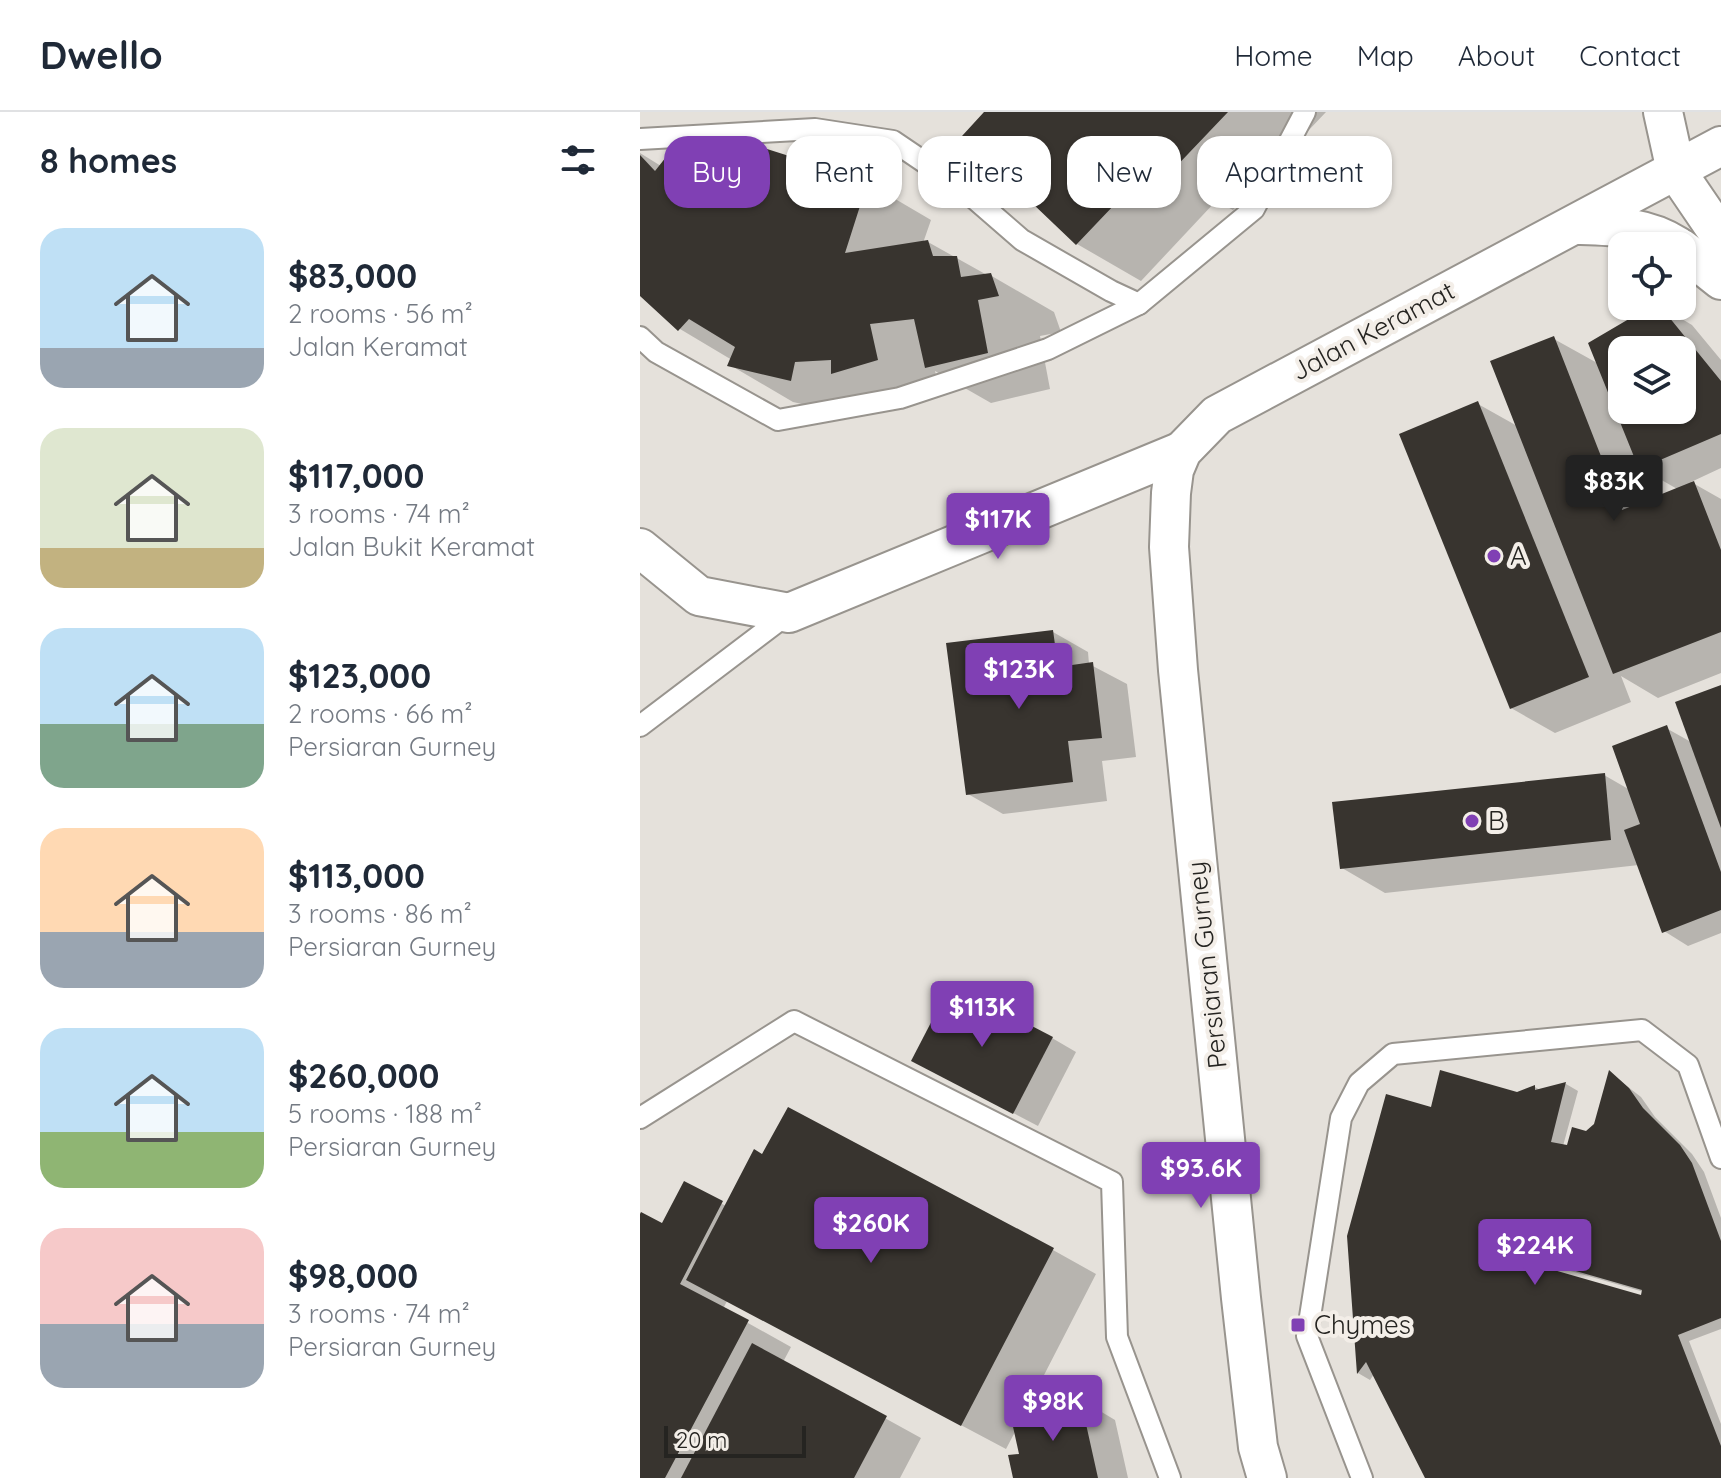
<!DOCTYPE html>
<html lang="en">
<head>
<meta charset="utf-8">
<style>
	:root { --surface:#fff; --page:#f6f6f7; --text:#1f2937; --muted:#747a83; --line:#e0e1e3; --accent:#8040b4 }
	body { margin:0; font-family:Quicksand,sans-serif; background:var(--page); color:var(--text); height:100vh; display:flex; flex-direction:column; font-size:30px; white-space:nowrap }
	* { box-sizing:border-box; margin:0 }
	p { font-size:26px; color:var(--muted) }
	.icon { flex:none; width:44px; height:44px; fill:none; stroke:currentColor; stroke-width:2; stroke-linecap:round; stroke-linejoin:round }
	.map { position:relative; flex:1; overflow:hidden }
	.sheet { display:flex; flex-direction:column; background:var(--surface); width:640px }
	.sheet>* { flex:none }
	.guide { position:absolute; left:24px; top:24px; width:760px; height:72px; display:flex; gap:16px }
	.buttons { position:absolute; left:968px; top:120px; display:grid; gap:16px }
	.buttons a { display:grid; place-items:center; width:88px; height:88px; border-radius:16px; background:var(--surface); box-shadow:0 2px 6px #0004; font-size:40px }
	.scale { position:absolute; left:24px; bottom:20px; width:142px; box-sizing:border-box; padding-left:8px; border:4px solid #252421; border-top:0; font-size:22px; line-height:28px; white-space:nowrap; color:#252421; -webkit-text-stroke:6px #f3eee8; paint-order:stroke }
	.price { position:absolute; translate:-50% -68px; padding:0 18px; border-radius:8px; background:var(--accent); color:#fff; font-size:26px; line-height:52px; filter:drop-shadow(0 2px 4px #0008) }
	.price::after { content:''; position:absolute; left:50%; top:48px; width:24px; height:18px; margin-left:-12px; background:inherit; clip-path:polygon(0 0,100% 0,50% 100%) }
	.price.current { background:#222; color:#fff }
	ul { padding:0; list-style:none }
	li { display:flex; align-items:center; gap:24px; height:200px; padding:0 40px }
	li span { display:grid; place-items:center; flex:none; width:224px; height:160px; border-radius:24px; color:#555 }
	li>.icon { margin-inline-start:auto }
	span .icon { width:96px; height:96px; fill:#fffc; stroke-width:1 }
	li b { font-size:34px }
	h2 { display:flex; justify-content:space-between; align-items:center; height:96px; padding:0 40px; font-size:34px }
	.chip { padding:0 28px; border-radius:24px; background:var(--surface); box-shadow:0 2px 6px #0004; font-size:28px; line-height:72px }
	.chip.current { background:var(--accent); color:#fff }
	header { display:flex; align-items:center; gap:48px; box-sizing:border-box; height:112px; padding:0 40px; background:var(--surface); border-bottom:2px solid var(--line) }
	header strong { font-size:38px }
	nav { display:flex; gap:44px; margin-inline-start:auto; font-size:28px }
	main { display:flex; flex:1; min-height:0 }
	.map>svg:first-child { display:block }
	.shadow { fill:#0003; fill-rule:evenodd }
	.building { fill:#38342f; fill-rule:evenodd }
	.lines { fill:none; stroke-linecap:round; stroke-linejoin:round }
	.service-casing { stroke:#98948e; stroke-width:24 }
	.minor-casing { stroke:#98948e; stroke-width:42 }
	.service { stroke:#fff; stroke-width:20 }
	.minor { stroke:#fff; stroke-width:38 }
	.poi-dot { fill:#8040b4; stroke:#f3eee8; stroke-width:3 }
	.labels { text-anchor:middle; stroke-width:8; stroke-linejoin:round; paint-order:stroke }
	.street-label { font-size:26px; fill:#252421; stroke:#f3eee8 }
	.poi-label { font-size:26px; fill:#252421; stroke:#f3eee8; text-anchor:start }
</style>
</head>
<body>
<header>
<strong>Dwello</strong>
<nav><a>Home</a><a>Map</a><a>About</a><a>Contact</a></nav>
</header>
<main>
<section class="sheet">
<h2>8 homes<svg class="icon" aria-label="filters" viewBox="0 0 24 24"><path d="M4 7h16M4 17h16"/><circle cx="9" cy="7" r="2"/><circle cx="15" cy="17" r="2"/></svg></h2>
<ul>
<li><span style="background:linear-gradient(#bfe0f5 75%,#9aa5b1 0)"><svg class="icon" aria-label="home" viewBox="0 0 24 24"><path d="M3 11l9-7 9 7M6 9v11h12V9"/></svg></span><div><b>$83,000</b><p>2 rooms · 56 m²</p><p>Jalan Keramat</p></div></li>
<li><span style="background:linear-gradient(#dfe7d0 75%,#c2b280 0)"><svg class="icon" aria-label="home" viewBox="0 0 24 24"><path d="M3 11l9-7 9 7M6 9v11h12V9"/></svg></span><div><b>$117,000</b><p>3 rooms · 74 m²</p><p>Jalan Bukit Keramat</p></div></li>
<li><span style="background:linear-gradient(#bfe0f5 60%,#7fa58c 0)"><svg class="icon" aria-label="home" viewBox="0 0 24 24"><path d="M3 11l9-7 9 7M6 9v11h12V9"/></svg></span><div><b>$123,000</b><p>2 rooms · 66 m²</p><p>Persiaran Gurney</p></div></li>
<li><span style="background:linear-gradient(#ffd9b3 65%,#9aa5b1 0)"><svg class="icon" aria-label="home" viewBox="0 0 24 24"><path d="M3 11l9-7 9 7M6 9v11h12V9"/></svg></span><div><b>$113,000</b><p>3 rooms · 86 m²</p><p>Persiaran Gurney</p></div></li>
<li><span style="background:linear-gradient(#bfe0f5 65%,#8fb573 0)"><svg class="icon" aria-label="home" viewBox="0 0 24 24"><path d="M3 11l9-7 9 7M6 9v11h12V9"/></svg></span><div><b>$260,000</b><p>5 rooms · 188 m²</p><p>Persiaran Gurney</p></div></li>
<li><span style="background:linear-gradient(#f6c9c9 60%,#9aa5b1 0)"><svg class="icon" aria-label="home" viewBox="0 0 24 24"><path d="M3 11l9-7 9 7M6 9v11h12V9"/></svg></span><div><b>$98,000</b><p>3 rooms · 74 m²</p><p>Persiaran Gurney</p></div></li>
</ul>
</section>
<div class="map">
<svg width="1081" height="1366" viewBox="0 0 1081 1366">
	<rect width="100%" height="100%" fill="#e5e1db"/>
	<g class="shadow">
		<path d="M 347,0 L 686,0 L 593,98 L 576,89 L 501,169 L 437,132 L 325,24 Z"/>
		<path d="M 128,39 L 228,71 L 291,108 L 283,131 L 288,130 L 347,163 L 350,163 L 414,200 L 421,220 L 400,224 L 410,277 L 351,291 L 295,259 L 301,284 L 256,297 L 235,285 L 215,304 L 153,290 L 90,253 L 92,248 L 40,217 L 0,182 L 0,41 L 21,54 L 31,43 L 103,85 Z"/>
		<path d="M 1015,194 L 1020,194 L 1052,213 L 1081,248 L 1081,356 L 1051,370 L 1081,387 L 1081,561 L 1018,586 L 981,564 L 991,590 L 915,621 L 871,596 L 838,292 L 879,315 L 914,227 L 959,252 ZM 982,238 L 1042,238 L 1042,298 L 982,298 ZM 997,354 L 1039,378 L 1011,389 Z"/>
		<path d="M 413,520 L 448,540 L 449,552 L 487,572 L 496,645 L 462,649 L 467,689 L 363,702 L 328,682 Z"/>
		<path d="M 1081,575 L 1081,821 L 1048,834 L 1024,819 L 999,753 L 745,781 L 702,756 L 964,663 L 990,678 L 1026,616 L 1051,630 Z"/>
		<path d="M 412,926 L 436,940 L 398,1014 L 298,962 Z"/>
		<path d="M 970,961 L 1001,985 L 1015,1005 L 1052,1042 L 1064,1060 L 1081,1106 L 1081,1217 L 1049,1229 L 1081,1312 L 1081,1366 L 788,1366 L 734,1262 L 730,1268 L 718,1261 L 709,1124 L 792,997 L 877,982 L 895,975 L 900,978 L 926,972 L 938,979 L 923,1034 L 928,1035 L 956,1013 ZM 885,1146 L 1004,1180 L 1002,1185 L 884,1152 Z"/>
		<path d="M 45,1072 L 86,1094 L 413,1138 L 456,1162 L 385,1300 L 440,1287 L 475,1308 L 488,1366 L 375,1366 L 381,1343 L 376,1318 L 366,1337 L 87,1189 L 83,1197 L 151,1235 L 143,1250 L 281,1326 L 260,1366 L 0,1366 L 0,1106 L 23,1114 Z"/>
	</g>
	<g class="building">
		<path d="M 344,0 L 588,0 L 528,63 L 515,50 L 436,133 L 322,24 Z"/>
		<path d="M 127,37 L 228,69 L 205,141 L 288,128 L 293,144 L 317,144 L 321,165 L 351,161 L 359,184 L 338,188 L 348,241 L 285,256 L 274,207 L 230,212 L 238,248 L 191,262 L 191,248 L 155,250 L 151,269 L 87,254 L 95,235 L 49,207 L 38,219 L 0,184 L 0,43 L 15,59 L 30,40 L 100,85 Z"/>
		<path d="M 1011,194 L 1020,194 L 1081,269 L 1081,322 L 999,357 L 948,231 ZM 982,238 L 1042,238 L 1042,298 L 982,298 Z"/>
		<path d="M 914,224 L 982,398 L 1054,369 L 1081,438 L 1081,520 L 973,562 L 850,249 Z"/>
		<path d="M 838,289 L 949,565 L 870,597 L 759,322 Z"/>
		<path d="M 413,518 L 418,555 L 453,550 L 462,626 L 428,629 L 433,670 L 326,683 L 306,531 Z"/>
		<path d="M 1081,573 L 1081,716 L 1035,590 Z"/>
		<path d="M 1027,613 L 1081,760 L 1081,798 L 1022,821 L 984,718 L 1000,712 L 972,634 Z"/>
		<path d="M 965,661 L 971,728 L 700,757 L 692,690 Z"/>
		<path d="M 311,872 L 413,925 L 373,1002 L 271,949 Z"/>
		<path d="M 800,958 L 877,980 L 895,973 L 895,978 L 926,970 L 911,1030 L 927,1033 L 932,1015 L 946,1019 L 954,1012 L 969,958 L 989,976 L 1003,996 L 1040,1033 L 1052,1051 L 1081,1129 L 1081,1206 L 1038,1223 L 1081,1334 L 1081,1366 L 785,1366 L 726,1250 L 717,1262 L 707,1124 L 746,982 L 791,995 ZM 873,1141 L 1002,1178 L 1001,1183 L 872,1146 Z"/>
		<path d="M 148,995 L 414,1136 L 321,1314 L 46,1168 L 114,1037 L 122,1042 Z"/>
		<path d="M 44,1069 L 83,1089 L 40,1172 L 109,1208 L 25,1366 L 0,1366 L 0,1102 L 1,1100 L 22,1111 Z"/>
		<path d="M 112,1231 L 247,1304 L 214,1366 L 41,1366 Z"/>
		<path d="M 440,1285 L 458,1366 L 373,1366 L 368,1343 L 379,1342 L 370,1301 Z"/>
	</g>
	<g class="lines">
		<g class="service-casing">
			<g id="service">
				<path d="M 0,27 L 175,17 L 253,29 L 321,75 L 382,128 L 471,179 L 499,192"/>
				<path d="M 0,225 L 16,240 L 138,308 L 260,286 L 408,237 L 499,192 L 614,97 L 665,0"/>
				<path d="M 0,614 L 149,501"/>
				<path d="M 0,1006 L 154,909 L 472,1070 L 477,1225 L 530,1366"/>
				<path d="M 722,1366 L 667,1224 L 701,1006 L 719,971 L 753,942 L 1002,918 L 1048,953 L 1081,1046"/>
			</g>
		</g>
		<g class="minor-casing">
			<g id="minor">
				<path d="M 1023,0 L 1036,59 L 1081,125"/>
				<path d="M 936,113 C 972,114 1006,114 1037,134"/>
				<path d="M 1042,137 L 1081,168"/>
				<path d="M 0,436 L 59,484 L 149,501 L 542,339"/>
				<path d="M 627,1366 L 618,1335 L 601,1186 L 538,558 L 529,435 L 531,381 L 534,358 L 542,339 L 577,303 L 1081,34"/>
			</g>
		</g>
		<use href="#service" class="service"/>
		<use href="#minor" class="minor"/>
	</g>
	<g class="poi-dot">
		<circle cx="854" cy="444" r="8"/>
		<circle cx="832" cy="709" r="8"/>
		<rect x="650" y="1205" width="16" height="16" rx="4"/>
	</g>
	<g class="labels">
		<g class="street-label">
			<text transform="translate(733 219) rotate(-28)" y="9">Jalan Keramat</text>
			<text transform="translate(567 853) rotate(-96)" y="9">Persiaran Gurney</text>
		</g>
		<g class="poi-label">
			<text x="870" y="453">A</text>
			<text x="848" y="718">B</text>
			<text x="674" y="1222">Chymes</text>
		</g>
	</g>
</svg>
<div class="buttons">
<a><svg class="icon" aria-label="locate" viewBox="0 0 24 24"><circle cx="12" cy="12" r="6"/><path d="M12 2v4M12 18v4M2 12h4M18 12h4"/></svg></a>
<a><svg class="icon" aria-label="layers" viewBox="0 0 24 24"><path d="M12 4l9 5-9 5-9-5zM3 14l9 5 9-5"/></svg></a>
</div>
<div class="scale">20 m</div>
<b class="price current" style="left:974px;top:411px">$83K</b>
<b class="price" style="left:358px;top:449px">$117K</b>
<b class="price" style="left:379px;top:599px">$123K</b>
<b class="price" style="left:342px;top:937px">$113K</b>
<b class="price" style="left:561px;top:1098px">$93.6K</b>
<b class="price" style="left:231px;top:1153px">$260K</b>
<b class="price" style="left:895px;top:1175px">$224K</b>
<b class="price" style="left:413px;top:1331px">$98K</b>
<div class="guide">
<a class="chip current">Buy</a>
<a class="chip">Rent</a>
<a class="chip">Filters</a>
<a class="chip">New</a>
<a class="chip">Apartment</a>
</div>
</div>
</main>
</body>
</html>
